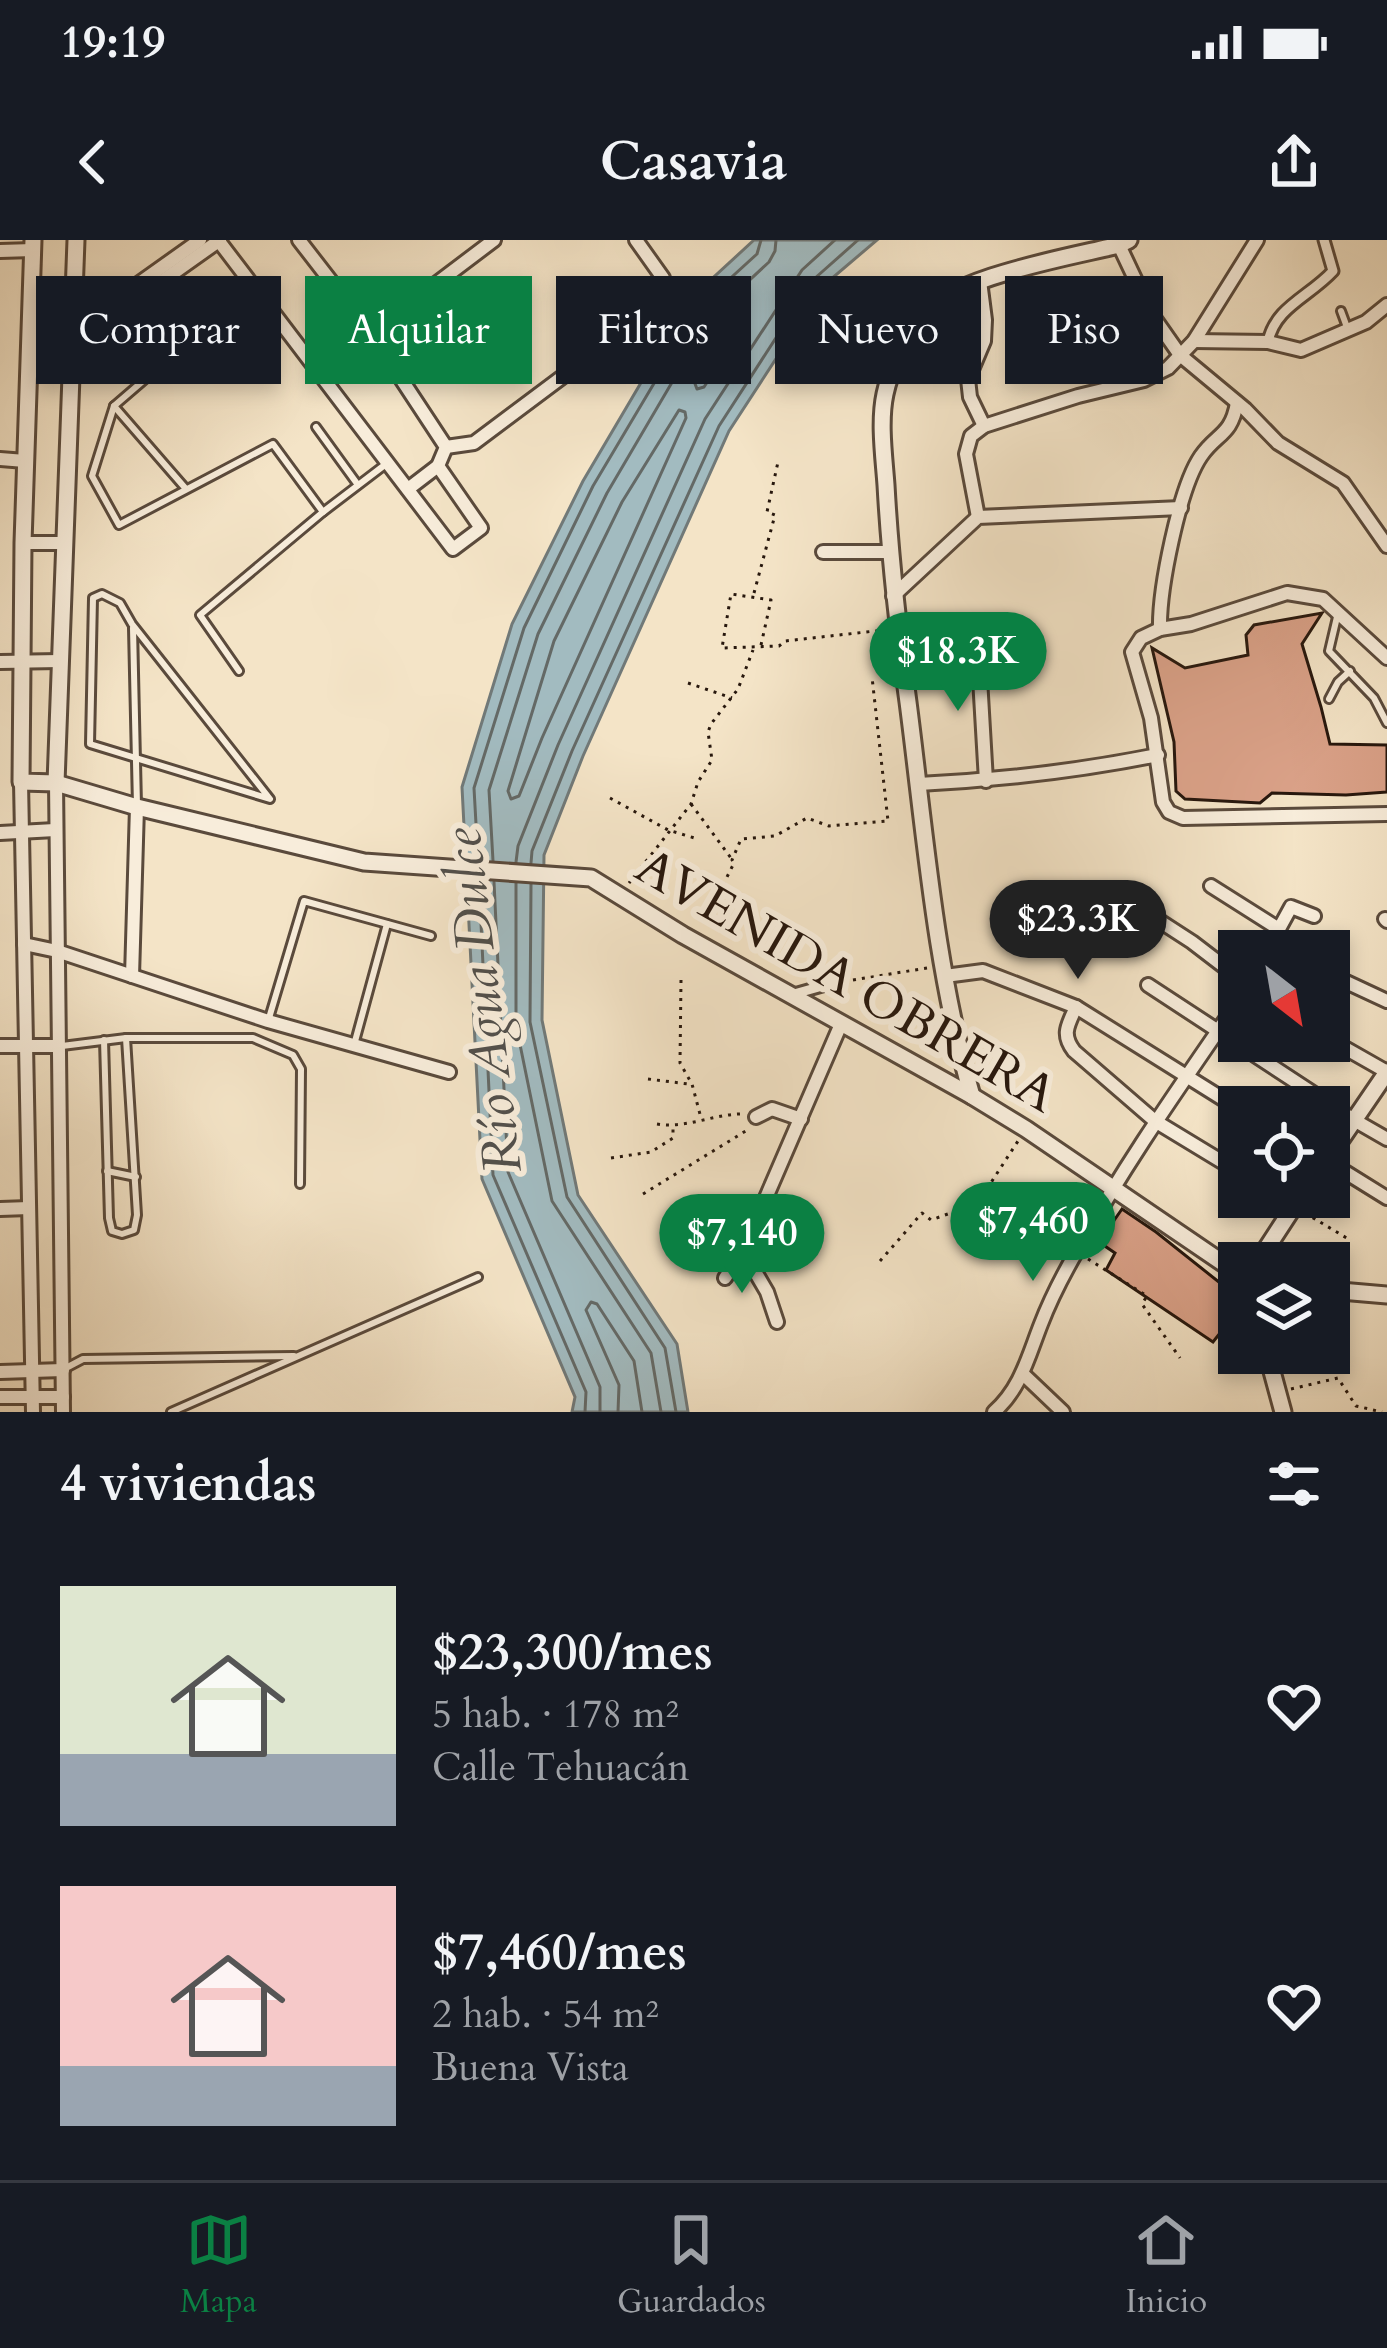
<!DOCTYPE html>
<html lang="es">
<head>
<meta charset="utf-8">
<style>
	:root { --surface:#171b24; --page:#20242c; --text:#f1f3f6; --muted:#9ea1a6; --line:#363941; --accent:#0b8043 }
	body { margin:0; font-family:Cardo,serif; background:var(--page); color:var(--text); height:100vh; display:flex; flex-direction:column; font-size:45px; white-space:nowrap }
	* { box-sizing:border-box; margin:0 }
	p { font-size:39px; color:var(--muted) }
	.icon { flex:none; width:66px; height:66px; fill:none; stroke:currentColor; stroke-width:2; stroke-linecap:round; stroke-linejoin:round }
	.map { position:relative; height:1172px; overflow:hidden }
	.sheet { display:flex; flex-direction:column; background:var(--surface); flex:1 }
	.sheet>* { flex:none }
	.hud { position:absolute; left:36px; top:36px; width:1317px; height:108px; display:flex; gap:24px }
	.needle { width:78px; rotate:149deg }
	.fabs { position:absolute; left:1218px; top:690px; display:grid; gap:24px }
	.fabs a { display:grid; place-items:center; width:132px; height:132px; border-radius:0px; background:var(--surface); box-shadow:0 6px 18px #0003; font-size:60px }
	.price { position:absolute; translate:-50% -102px; padding:0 27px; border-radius:42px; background:var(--accent); color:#fff; font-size:39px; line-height:78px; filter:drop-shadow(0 3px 6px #0008) }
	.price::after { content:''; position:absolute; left:50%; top:72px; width:36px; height:27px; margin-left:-18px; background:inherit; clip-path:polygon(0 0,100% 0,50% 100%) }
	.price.active { background:#222; color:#fff }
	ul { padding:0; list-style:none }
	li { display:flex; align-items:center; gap:36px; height:300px; padding:0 60px }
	li span { display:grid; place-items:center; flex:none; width:336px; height:240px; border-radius:0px; color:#555 }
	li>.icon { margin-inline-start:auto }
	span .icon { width:144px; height:144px; fill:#fffc; stroke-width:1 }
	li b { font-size:51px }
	h2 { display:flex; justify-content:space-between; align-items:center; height:144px; padding:0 60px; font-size:51px }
	.tag { padding:0 42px; border-radius:0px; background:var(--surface); box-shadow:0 6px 18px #0003; font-size:42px; line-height:108px }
	.tag.active { background:var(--accent); color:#fff }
	.status { display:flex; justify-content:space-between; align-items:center; height:84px; padding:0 60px; background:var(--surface); direction:ltr }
	.status svg { height:33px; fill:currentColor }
	header { display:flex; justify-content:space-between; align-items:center; height:156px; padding:0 60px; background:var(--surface); font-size:54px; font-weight:700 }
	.dock { display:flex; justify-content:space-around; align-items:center; height:168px; border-top:3px solid var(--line); background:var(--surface); font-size:33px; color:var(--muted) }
	.dock a { display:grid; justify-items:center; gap:6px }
	.dock .active { color:var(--accent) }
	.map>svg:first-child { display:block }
	.water { fill:#a2bbc0; stroke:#717978; stroke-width:3 }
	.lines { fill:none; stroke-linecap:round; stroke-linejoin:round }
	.shore { stroke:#646966; stroke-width:3 }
	.building { fill:#daa188; stroke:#27170d; stroke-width:3 }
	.service-casing { stroke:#5a4a3c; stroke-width:12 }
	.pedestrian-casing { stroke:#5a4a3c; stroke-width:15 }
	.minor-casing { stroke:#5a4a3c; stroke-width:18 }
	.tertiary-casing { stroke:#5a4a3c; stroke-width:21 }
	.path { stroke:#27170d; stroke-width:3; stroke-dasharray:3 6; stroke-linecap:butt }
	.service { stroke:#f8eddb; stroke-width:6 }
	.pedestrian { stroke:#f8eddb; stroke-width:9 }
	.minor { stroke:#f8eddb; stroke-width:12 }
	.tertiary { stroke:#f8eddb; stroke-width:15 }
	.labels { text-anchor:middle; stroke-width:12; stroke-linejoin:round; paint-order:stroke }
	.street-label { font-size:51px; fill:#27170d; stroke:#f8eddb }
	.water-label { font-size:54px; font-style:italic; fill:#52504c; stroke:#f8eddb }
</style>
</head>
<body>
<div class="status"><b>19:19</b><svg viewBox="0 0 49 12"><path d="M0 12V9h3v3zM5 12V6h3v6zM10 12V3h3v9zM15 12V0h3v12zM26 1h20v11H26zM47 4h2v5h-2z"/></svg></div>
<header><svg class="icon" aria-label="back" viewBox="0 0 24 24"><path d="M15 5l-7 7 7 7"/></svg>Casavia<svg class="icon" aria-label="share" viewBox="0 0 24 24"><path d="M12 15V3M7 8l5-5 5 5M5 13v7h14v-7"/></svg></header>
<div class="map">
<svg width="1387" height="1172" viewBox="0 0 1387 1172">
	<rect width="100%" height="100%" fill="#f4e4c7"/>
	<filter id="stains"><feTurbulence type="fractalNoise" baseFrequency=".00167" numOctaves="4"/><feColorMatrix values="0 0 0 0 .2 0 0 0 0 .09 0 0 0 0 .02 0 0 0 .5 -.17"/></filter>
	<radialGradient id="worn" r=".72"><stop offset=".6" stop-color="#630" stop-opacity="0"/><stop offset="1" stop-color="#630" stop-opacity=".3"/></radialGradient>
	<path class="water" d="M 754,0 L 877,0 L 824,45 L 729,191 L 583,516 L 544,615 L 542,780 L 578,955 L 677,1104 L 688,1172 L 572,1172 L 575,1157 L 482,939 L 462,547 L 512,384 L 583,241 L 691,58 Z"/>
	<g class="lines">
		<g class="shore">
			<path d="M 735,78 L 743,80 L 743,87 L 704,147 L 697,149 L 694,141 L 726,87 Z"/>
			<path d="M 679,170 L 685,172 L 686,178 L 542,498 L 519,556 L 511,559 L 508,551 L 554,401 L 622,262 Z"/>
			<path d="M 478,620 L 474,548 L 524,388 L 593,246 L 700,66 L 757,14 L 761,0"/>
			<path d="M 493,621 L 489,550 L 538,394 L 607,253 L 711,76 L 769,22 L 775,11 L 776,0"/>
			<path d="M 516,622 L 518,606 L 558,505 L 705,179 L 802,30 L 835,0"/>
			<path d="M 531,623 L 532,611 L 572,511 L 719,186 L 814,39 L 858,0"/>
			<path d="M 479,641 L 493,935 L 586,1152 L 585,1172"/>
			<path d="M 494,642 L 508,932 L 600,1147 L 600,1172"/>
			<path d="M 516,643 L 516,785 L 552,961 L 651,1113 L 661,1172"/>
			<path d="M 531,644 L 530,782 L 567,957 L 665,1108 L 676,1172"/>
			<path d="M 618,1172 L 619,1145 L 586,1070 L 591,1062 L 597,1064 L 634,1121 L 642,1172"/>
		</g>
	</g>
	<g class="building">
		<path d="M 1322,373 L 1302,404 L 1321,467 L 1330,504 L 1387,505 L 1387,552 L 1346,555 L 1272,553 L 1260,563 L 1185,559 L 1176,551 L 1174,502 L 1152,408 L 1185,428 L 1248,415 L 1246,395 L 1254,385 Z"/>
		<path d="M 1122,969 L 1156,992 L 1239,1058 L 1239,1069 L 1213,1102 L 1106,1030 L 1115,1013 L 1099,1002 Z"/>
	</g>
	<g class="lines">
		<g class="service-casing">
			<g id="service">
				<path d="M 251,48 L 114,166 L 92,236 L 119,285 L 273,204 L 323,272 L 386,224"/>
				<path d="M 1341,71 L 1348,90"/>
				<path d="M 114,166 L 186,249"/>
				<path d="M 316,187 L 358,245"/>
				<path d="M 102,354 L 120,363 L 132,384 L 270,559 L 90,504 L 93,358 Z"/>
				<path d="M 1337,377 L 1329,411 L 1374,458 L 1387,483"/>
				<path d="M 133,388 L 137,566"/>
				<path d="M 239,431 L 200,375 L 323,272"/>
				<path d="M 1329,459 L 1338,442 L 1350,431"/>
				<path d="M 269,778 L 304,661 L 431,696"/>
				<path d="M 104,800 L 109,978 L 112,991 L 122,994 L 134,990 L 137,975 L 126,798"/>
				<path d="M 354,805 L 387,684"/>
				<path d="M 62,806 L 126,798 L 253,798 L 293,815 L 301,829 L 300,944"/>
				<path d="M 107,931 L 136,937"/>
				<path d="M 64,1129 L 83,1119 L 294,1116"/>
				<path d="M 171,1172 L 478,1037"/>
			</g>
		</g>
		<g class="pedestrian-casing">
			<g id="pedestrian">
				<path d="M 1268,102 C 1275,67 1309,57 1333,31 L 1324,0"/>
				<path d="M 794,754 L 840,741"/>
			</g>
		</g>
		<g class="minor-casing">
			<g id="minor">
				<path d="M 218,0 L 453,309 L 481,288 L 438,226 L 446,207 L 371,93 L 299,0"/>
				<path d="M 1119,5 L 1152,75 L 1180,115 L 1245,169 L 1278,203 L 1343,243 L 1387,306"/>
				<path d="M 0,11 L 33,10"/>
				<path d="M 980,41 L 985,80 L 984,101 L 968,139 L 970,157 L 984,186"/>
				<path d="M 371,93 L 494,0"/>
				<path d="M 1194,101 L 1268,102 L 1301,110 L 1366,82 L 1387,65"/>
				<path d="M 29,108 L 72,91 L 200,0"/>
				<path d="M 29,120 L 72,105 L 220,0"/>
				<path d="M 446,207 L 474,203 L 645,75 L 659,57 L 663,38 L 636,0"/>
				<path d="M 0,219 L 25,221"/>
				<path d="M 408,249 L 438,226"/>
				<path d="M 978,277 L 966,214 L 971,196 L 984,186 L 1078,156 L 1144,140 L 1168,128 L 1194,101 L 1257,0"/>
				<path d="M 23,303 L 65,303"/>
				<path d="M 823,312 L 890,312"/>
				<path d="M 893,356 L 978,277 L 1181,268"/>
				<path d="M 1160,389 C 1159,350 1179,248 1201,216 C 1217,193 1231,196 1237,163"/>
				<path d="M 978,404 L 986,541"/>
				<path d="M 1387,418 L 1323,359 L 1287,353 L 1191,384 L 1160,389 L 1141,398 L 1132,412 L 1151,478 L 1163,562 L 1169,572 L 1183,578 L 1387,574"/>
				<path d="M 0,422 L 60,421"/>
				<path d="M 21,542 L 33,1172"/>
				<path d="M 56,543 L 63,1172"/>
				<path d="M 919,544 C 1000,540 1078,531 1158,515"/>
				<path d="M 0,593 L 55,590"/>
				<path d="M 1211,646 L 1279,689"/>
				<path d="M 1113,669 L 1138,667 L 1192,702 L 1239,738"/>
				<path d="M 1385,679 L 1387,681"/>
				<path d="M 24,704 L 57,711 L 268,781 L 449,832"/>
				<path d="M 1267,711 L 1291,667 L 1314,676"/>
				<path d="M 1329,734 L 1387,761"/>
				<path d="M 132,736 L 137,567"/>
				<path d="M 945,736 L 983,731 L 1076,767 L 1239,869"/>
				<path d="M 1148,745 L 1354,880 L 1387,899"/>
				<path d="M 1076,767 C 1068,785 1061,794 1074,811 L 1155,881 L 1239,932"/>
				<path d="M 1329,799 L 1387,832"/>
				<path d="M 0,806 L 58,806"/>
				<path d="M 756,877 L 772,869 L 801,879"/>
				<path d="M 1329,922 L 1387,958"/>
				<path d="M 0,969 L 29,968"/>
				<path d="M 743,1011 L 767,1052 L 777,1082"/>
				<path d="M 725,1038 L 743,1011 L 841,784"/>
				<path d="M 0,1132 L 63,1130"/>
				<path d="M 1023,1134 L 1063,1172"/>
				<path d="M 0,1157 L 63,1157"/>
				<path d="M 994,1172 C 1021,1148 1028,1117 1041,1084 C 1051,1058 1064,1033 1078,1009 C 1126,922 1183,842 1239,760"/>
			</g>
		</g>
		<g class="tertiary-casing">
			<g id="tertiary">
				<path d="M 33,0 L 23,303 L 21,542 L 56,543 L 137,567 L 364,622 L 591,638 L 683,695 L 972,856 L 1026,889 L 1239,1034"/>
				<path d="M 56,543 L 76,0"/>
				<path d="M 972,856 C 935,728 925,593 908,462 C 898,389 890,318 886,245 C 884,217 879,182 885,154 C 890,130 904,100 918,79 C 945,38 1070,17 1119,5 L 1129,0"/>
				<path d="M 1329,917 L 1387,832"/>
				<path d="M 1257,1023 L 1300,957"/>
				<path d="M 1329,1050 L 1387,1055"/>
				<path d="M 1267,1113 L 1283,1172"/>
			</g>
		</g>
		<g class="path">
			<path d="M 754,353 L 775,275 L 767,272 L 778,222"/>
			<path d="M 761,405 L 771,360 L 731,354 L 722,408 L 779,406 L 785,401 L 884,390"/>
			<path d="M 688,443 L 732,458"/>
			<path d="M 610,558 L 668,590 L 698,599"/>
			<path d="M 691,564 L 731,618"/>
			<path d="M 629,643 L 691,564 L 698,542 L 712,520 L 708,492 L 711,484 L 738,449 L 753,410"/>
			<path d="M 723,645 L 734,623 L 732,620 L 741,599 L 775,596 L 807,578 L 829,586 L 888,581 L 872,437"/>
			<path d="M 681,740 L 680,823 L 692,844 L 701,878"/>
			<path d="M 853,740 L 927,728"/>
			<path d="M 648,839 L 688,844"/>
			<path d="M 657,884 C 687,889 715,873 745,874"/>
			<path d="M 611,918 L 651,912 L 673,898 L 673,889"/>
			<path d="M 643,954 L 749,889"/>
			<path d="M 1305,973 L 1350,1000"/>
			<path d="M 1088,1019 L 1147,1056 L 1142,1064 L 1180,1118"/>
			<path d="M 880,1021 L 922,973 L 931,980 L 959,970 L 976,955 L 981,958 L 1018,901"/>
			<path d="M 1291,1149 L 1338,1138 L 1356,1166 L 1382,1172"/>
		</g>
		<use href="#service" class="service"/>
		<use href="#pedestrian" class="pedestrian"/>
		<use href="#minor" class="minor"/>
		<use href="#tertiary" class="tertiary"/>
	</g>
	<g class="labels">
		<g class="street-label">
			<text transform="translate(847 739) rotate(30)" y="18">AVENIDA OBRERA</text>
		</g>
		<g class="water-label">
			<text transform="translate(481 761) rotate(-97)" y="19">Río Agua Dulce</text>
		</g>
	</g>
	<rect width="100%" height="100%" filter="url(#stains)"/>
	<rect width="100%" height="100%" fill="url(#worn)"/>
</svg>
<div class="fabs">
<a><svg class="needle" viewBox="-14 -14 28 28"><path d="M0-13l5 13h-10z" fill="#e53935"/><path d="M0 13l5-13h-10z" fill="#9ea1a6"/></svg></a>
<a><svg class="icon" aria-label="locate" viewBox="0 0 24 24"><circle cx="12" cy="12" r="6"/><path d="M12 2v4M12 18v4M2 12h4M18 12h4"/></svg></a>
<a><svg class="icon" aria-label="layers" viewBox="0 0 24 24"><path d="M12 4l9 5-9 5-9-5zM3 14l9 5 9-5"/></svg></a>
</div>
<b class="price" style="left:958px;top:474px">$18.3K</b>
<b class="price active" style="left:1078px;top:742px">$23.3K</b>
<b class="price" style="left:1033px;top:1044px">$7,460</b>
<b class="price" style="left:742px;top:1056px">$7,140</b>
<div class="hud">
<a class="tag">Comprar</a>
<a class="tag active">Alquilar</a>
<a class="tag">Filtros</a>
<a class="tag">Nuevo</a>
<a class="tag">Piso</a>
</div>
</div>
<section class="sheet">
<h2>4 viviendas<svg class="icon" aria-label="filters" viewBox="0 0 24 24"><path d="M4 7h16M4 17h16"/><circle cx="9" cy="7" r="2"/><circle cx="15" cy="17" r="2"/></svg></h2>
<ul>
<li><span style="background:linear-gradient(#dfe7d0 70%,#9aa5b1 0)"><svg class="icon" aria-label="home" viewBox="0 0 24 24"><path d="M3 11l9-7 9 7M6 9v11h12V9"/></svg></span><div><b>$23,300/mes</b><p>5 hab. · 178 m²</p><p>Calle Tehuacán</p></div><svg class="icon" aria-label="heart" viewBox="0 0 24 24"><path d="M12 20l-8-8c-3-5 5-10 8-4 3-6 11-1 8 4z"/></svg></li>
<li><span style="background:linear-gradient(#f6c9c9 75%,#9aa5b1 0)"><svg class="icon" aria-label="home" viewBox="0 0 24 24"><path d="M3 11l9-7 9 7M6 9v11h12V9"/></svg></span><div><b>$7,460/mes</b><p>2 hab. · 54 m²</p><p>Buena Vista</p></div><svg class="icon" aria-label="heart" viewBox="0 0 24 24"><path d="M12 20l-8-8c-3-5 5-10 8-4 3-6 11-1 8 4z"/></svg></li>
</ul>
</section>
<nav class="dock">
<a class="active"><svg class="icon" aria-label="map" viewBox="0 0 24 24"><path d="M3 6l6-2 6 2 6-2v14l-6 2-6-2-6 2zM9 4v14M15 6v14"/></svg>Mapa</a>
<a><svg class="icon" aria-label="saved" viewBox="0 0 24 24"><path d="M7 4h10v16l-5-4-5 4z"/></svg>Guardados</a>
<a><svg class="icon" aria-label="home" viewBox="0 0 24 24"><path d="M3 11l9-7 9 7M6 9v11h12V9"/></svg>Inicio</a>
</nav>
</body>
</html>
